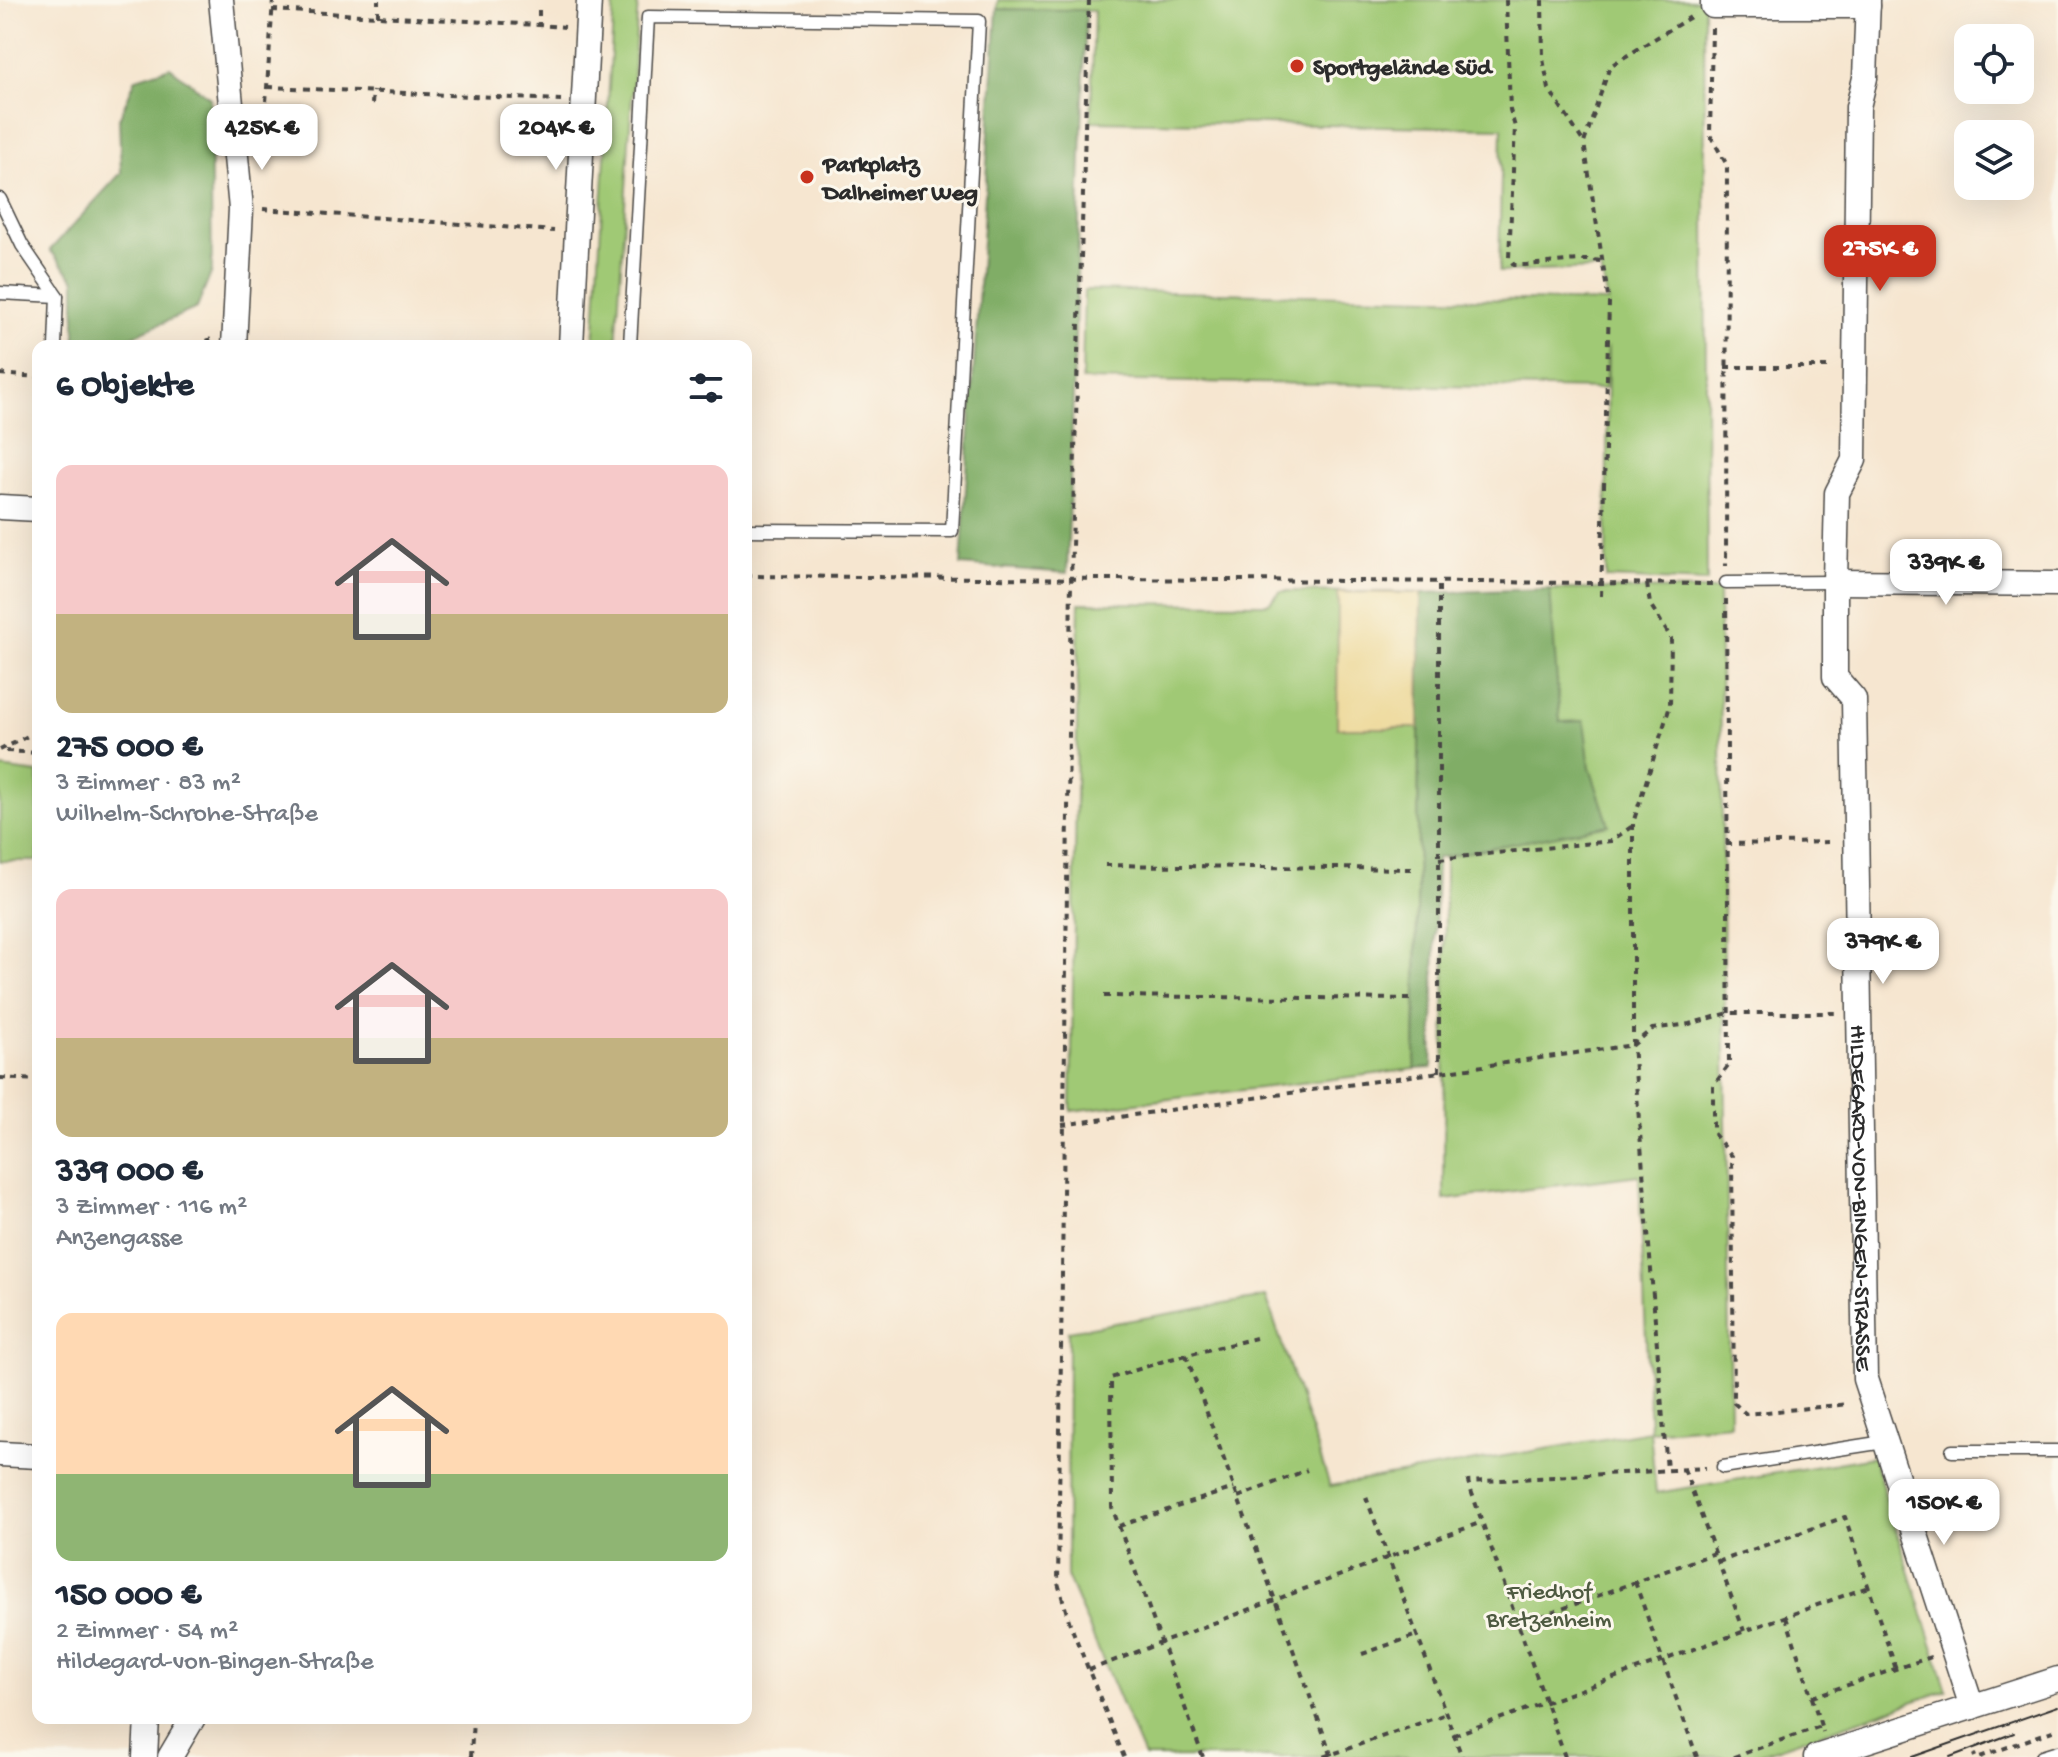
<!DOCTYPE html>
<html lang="de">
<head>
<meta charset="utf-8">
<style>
	:root { --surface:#fff; --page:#f2f2f3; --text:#1f2937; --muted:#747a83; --accent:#c8321e }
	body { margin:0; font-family:"Gochi Hand",sans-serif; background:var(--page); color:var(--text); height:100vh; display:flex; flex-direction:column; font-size:30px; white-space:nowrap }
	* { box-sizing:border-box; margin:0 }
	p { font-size:26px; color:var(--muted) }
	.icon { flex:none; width:44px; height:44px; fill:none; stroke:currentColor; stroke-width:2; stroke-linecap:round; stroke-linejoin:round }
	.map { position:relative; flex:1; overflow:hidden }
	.side { position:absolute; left:32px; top:340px; width:720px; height:1384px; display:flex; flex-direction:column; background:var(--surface); border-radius:16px; box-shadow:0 8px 32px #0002 }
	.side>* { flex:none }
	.controls { position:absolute; left:1954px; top:24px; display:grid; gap:16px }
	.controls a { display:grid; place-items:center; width:80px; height:80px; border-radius:16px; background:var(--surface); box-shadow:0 8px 32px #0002; font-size:40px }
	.price { position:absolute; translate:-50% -68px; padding:0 18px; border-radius:16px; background:#fff; color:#222; font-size:26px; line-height:52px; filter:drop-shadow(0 2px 4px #0008) }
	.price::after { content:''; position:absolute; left:50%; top:48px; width:24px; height:18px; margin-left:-12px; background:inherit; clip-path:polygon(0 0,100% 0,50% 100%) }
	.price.selected { background:var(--accent); color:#fff }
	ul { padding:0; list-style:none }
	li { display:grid; align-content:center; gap:16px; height:424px; padding:0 24px }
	li span { display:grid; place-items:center; height:248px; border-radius:16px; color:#555 }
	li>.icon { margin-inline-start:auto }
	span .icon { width:144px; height:144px; fill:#fffc; stroke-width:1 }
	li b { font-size:34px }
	h2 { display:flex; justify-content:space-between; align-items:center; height:96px; padding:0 24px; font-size:34px }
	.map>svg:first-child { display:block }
	.green { fill:#a0c975; stroke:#667a50; stroke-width:2 }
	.forest { fill:#80ad66; stroke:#566c48; stroke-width:2 }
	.sand { fill:#eeda9e; stroke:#8c8264; stroke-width:2 }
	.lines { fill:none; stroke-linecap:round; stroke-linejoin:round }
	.service-casing { stroke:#494744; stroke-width:15 }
	.minor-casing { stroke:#494744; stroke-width:27 }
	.path { stroke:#494744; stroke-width:4; stroke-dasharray:6 6; stroke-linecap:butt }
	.service { stroke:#fff; stroke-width:12 }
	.minor { stroke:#fff; stroke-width:24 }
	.tram { stroke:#2b2b2b; stroke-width:2 }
	.poi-dot { fill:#c8321e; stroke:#fbf7ec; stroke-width:3 }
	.labels { text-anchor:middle; stroke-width:6; stroke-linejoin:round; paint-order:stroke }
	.poi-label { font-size:24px; font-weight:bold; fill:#2b2b2b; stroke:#fbf7ec; text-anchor:start }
	.street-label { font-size:24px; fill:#2b2b2b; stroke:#fbf7ec }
	.park-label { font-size:24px; fill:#4e5a41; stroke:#fbf7ec }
</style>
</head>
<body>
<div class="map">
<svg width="2058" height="1757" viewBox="0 0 2058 1757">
	<rect width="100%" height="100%" fill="#fbf7ec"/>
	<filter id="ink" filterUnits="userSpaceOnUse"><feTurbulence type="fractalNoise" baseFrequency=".0125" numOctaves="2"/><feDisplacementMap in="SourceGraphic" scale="16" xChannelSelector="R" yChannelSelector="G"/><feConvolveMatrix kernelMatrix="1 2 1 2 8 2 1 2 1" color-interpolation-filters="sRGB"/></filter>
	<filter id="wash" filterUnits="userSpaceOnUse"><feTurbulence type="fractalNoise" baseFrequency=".006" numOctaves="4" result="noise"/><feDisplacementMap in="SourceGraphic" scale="32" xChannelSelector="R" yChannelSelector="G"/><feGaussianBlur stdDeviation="1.8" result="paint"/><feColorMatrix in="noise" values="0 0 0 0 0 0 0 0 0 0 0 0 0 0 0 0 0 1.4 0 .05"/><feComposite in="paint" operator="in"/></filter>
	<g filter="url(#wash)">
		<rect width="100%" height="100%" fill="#f6e6d0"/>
		<g class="green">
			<path d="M 614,0 L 638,0 L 616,346 L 594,346 Z"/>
			<path d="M 998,0 L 1704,0 L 1707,582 L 1606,578 L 1608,346 L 1605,389 L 1082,380 L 1084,290 L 1608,302 L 1601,269 L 1499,272 L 1502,128 L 1091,121 L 1094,11 L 997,9 Z"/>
			<path d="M 1550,589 L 1719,590 L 1730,1424 L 1650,1431 L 1656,1493 L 1873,1457 L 1947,1690 L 1752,1757 L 1144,1757 L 1067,1576 L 1068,1331 L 1266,1297 L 1330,1486 L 1650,1431 L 1639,1175 L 1444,1200 L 1445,854 L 1608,824 L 1544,769 Z"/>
			<path d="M 1281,591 L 1421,593 L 1415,1069 L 1071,1111 L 1079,603 L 1263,604 L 1269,603 Z"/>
			<path d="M 0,768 L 38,773 L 38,861 L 0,861 Z"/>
		</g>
		<g class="forest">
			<path d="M 997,9 L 1086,10 L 1067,573 L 961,565 Z"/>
			<path d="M 170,67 L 210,98 L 212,271 L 197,308 L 110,346 L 75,339 L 75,280 L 50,250 L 121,173 L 119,119 L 136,78 Z"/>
			<path d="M 1550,589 L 1560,722 L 1584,721 L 1590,768 L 1609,825 L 1437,858 L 1432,1068 L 1415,1069 L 1421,593 Z"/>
		</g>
		<path class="sand" d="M 1338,592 L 1421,593 L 1419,728 L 1337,728 Z"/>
	</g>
	<g filter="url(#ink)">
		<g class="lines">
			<g class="service-casing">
				<g id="service">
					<path d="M 0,199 L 22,245 L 57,296 L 55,346"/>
					<path d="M 0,293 L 57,296"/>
					<path d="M 630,346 L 648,17 L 979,21 L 952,531 L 746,530"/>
					<path d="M 1726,583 L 1835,582"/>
					<path d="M 1952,1451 L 2058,1451"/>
					<path d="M 1723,1467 L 1884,1442"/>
					<path d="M 2042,1757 L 2058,1752"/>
				</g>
			</g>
			<g class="minor-casing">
				<g id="minor">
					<path d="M 221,0 L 241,209 L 234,346"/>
					<path d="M 1713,0 L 1713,6 L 1868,6"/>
					<path id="s1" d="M 1868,0 L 1865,78 L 1858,107 L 1854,460 L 1837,493 L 1835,582 L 1835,677 L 1854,699 L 1865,1379 L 1972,1707"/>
					<path d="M 571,346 L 589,0"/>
					<path d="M 0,507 L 38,509"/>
					<path d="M 1835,582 L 2058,584"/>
					<path d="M 0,1454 L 38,1456"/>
					<path d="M 145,1757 L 147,1718"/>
					<path d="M 170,1757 L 193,1718"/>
					<path d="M 1816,1757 L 2058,1679"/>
				</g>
			</g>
			<g class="path">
				<path d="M 1089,0 L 1071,579 L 1058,1583 L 1070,1624 L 1124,1757"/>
				<path d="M 1506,0 L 1510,110 L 1515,127 L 1509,258 L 1514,265 C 1543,266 1572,257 1601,261"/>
				<path d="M 1542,0 L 1543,59 L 1549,89 L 1584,143"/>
				<path d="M 272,10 L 539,25"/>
				<path d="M 539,10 L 539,25 L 565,27"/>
				<path d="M 378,16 L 378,0"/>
				<path d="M 1712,28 L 1710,135 L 1727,165 L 1726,566"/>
				<path d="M 268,87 L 561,100"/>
				<path d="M 372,104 L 373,91"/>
				<path d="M 265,144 L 288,145"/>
				<path d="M 262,161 L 273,0"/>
				<path d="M 263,209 L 554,231"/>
				<path d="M 196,346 L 211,339"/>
				<path d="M 1725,367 L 1831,367"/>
				<path d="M 0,374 L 38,377"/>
				<path d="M 746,576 L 1712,584"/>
				<path d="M 1647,584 L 1650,604 L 1671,638 L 1670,706 L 1633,823 L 1633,1045 L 1667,1470"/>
				<path d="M 1601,596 L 1609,303 L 1584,143 L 1610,66 L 1692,16"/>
				<path d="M 1726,599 L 1729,1065 L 1713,1086 L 1713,1133 L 1732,1156 L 1734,1403 L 1746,1414 L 1849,1404"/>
				<path d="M 0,750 L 38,731"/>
				<path d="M 6,751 L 38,753"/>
				<path d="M 1726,844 L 1832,842"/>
				<path d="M 1439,859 L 1611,841 L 1634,825"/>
				<path d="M 1105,865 L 1412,869"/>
				<path d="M 1104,996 L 1412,999"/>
				<path d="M 1439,1072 L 1439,583"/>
				<path d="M 0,1078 L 38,1080"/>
				<path d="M 1062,1125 L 1633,1045 L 1652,1029 L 1689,1024 L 1729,1013 L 1835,1013"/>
				<path d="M 1186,1355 L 1332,1757"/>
				<path d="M 1684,1469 L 1744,1631"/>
				<path d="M 1238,1497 L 1307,1470"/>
				<path d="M 1366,1497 L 1462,1757"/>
				<path d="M 1119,1526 L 1234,1488"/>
				<path d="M 1718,1562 L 1845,1517 L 1896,1669"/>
				<path d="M 1635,1582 L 1697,1757"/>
				<path d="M 1786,1617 L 1823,1732"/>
				<path d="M 1518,1625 L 1715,1553"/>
				<path d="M 1362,1654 L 1417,1635"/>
				<path d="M 1089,1670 L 1482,1522"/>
				<path d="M 1812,1697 L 1931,1657"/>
				<path d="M 1454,1735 L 1868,1587"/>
				<path d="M 1974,1754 L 1975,1757"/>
				<path d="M 471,1757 L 473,1718"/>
				<path d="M 1203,1757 L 1112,1507 L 1111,1378 L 1167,1360 L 1256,1338"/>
				<path d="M 1324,1757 L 1446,1714"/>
				<path d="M 1565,1757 L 1468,1482 L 1706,1468"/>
				<path d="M 1734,1757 L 1821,1726"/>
				<path d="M 1980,1757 L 2058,1729"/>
			</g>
			<use href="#service" class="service"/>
			<use href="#minor" class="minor"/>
			<g class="tram">
				<path d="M 1912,1757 L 2058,1706"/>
				<path d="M 1950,1757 L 2014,1733"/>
			</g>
		</g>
	</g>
	<g class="poi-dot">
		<circle cx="1297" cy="66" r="8"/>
		<circle cx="807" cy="177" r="8"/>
	</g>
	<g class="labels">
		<g class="poi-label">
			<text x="1313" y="74">Sportgelände Süd</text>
			<text x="823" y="171">Parkplatz<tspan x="823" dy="28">Dalheimer Weg</tspan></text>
		</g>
		<g class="street-label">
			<text dy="8" stroke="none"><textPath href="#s1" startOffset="1210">HILDEGARD-VON-BINGEN-STRASSE</textPath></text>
		</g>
		<g class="park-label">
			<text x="1549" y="1598">Friedhof<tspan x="1549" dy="28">Bretzenheim</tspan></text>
		</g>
	</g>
</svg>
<div class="controls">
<a><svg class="icon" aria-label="locate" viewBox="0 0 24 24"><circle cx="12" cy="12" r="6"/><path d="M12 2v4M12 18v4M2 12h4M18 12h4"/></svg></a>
<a><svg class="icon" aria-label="layers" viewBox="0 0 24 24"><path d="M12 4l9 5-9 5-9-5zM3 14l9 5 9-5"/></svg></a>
</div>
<b class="price" style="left:262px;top:172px">425K €</b>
<b class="price" style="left:556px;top:172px">204K €</b>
<b class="price selected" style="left:1880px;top:293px">275K €</b>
<b class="price" style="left:1946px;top:607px">339K €</b>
<b class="price" style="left:1883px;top:986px">379K €</b>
<b class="price" style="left:1944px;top:1547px">150K €</b>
<section class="side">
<h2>6 Objekte<svg class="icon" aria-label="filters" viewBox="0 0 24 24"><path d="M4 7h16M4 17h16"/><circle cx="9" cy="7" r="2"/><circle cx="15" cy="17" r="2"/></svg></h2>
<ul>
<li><span style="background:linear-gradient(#f6c9c9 60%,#c2b280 0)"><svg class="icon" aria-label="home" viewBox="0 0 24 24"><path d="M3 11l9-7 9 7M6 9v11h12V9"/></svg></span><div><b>275 000 €</b><p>3 Zimmer · 83 m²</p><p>Wilhelm-Schrohe-Straße</p></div></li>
<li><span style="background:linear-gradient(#f6c9c9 60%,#c2b280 0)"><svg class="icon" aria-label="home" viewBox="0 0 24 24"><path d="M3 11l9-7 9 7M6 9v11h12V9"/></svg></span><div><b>339 000 €</b><p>3 Zimmer · 116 m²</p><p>Anzengasse</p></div></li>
<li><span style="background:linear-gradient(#ffd9b3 65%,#8fb573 0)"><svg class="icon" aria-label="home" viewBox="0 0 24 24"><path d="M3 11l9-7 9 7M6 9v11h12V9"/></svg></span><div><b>150 000 €</b><p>2 Zimmer · 54 m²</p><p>Hildegard-von-Bingen-Straße</p></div></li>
</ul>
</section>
</div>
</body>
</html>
